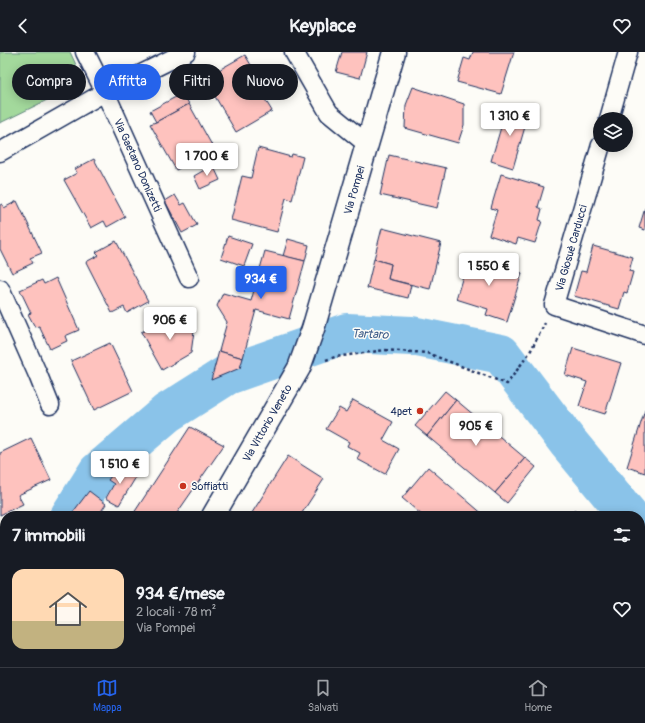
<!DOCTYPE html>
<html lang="it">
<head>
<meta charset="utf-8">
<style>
	:root { --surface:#171b24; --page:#242831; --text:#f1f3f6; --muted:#9ea1a6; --line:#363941; --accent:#2563eb }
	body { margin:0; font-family:Pangolin,sans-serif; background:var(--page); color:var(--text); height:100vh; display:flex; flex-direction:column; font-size:15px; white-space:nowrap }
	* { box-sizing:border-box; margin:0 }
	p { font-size:13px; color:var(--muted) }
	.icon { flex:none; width:22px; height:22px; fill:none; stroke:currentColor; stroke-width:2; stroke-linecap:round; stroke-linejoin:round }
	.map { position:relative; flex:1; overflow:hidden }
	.panel { position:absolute; left:0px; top:459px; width:645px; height:156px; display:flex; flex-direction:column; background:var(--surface); border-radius:16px 16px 0 0; box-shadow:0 2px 10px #0003 }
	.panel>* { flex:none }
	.hud { position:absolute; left:12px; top:12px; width:400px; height:36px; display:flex; gap:8px }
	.buttons { position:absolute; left:593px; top:60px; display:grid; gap:8px }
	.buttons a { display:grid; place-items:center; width:40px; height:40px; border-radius:50%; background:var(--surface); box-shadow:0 2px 10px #0003; font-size:20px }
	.price { position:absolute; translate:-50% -34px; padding:0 9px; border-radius:4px; background:#fff; color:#222; font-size:13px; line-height:26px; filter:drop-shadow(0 1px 2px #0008) }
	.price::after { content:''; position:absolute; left:50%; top:24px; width:12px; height:9px; margin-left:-6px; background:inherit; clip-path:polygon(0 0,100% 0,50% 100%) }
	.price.current { background:var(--accent); color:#fff }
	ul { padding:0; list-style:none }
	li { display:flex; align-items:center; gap:12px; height:100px; padding:0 12px }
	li+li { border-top:1px solid var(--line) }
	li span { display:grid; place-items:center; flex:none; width:112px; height:80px; border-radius:12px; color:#555 }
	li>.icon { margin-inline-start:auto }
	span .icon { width:48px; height:48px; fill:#fffc; stroke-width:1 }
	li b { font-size:17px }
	h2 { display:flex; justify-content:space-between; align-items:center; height:48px; padding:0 12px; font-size:17px }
	.pill { padding:0 14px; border-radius:18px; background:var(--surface); box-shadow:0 2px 10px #0003; font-size:14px; line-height:36px }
	.pill.current { background:var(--accent); color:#fff }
	header { display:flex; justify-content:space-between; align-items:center; height:52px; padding:0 12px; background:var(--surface); font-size:18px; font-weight:700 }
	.menu { display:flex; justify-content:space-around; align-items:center; height:56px; border-top:1px solid var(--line); background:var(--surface); font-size:11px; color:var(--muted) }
	.menu a { display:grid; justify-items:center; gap:2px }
	.menu .current { color:var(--accent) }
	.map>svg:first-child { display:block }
	.green { fill:#a3d99c; stroke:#5f847d }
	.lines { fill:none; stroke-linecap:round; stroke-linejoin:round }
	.stream { stroke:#5e88b1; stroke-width:7 }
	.river { stroke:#8ac3e9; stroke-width:40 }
	.building { fill:#fec2be; stroke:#1b2f5e }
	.street-casing { stroke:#1b2f5e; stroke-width:21 }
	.secondary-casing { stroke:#1b2f5e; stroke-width:25 }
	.path { stroke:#1b2f5e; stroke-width:2.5; stroke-dasharray:3 3; stroke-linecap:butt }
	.street { stroke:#fdfcf7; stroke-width:18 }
	.secondary { stroke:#fdfcf7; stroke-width:22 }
	.poi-dot { fill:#c8321e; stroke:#fdfcf7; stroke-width:1.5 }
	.labels { text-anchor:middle; stroke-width:3; stroke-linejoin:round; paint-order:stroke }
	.street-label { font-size:11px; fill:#1b2f5e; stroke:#fdfcf7 }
	.poi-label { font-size:11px; fill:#1b2f5e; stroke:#fdfcf7; text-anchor:end }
	.water-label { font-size:12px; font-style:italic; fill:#3c5b88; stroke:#fdfcf7 }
</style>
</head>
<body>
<header><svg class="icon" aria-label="back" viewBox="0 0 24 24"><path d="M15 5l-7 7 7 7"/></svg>Keyplace<svg class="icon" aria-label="heart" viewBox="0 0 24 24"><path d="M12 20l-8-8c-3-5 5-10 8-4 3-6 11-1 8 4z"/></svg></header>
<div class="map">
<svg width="645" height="615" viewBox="0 0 645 615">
	<rect width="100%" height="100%" fill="#fdfcf7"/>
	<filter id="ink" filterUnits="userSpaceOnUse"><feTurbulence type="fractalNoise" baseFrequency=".025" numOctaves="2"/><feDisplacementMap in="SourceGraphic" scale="8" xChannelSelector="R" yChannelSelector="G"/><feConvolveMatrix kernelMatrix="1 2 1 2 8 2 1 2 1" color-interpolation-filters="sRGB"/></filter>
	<g filter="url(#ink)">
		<path class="green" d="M 0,0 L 70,0 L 84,30 L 0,71 Z"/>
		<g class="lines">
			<g class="stream">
				<path d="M 640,542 L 645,539"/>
				<path d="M 509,615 L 521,610"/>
			</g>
			<g class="river">
				<path d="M 70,464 L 98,420 L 167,361 L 227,323 L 347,281 L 412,284 L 501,302 L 567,389 L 629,464"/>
				<path d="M 0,586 L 5,578"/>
			</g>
		</g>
		<g class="building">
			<path d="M 342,0 L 367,0 L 360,26 L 336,20 Z"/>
			<path d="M 473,0 L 514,0 L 501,42 L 457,30 L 464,6 L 470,8 Z"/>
			<path d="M 245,3 L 263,33 L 258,36 L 272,59 L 236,80 L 207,31 L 220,23 L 217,19 Z"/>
			<path d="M 413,35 L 464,52 L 464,73 L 458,91 L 405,76 L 406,53 Z"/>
			<path d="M 183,41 L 189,52 L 156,70 L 150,59 Z"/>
			<path d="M 189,52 L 214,97 L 176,118 L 150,72 L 156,70 Z"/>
			<path d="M 507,55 L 529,61 L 513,116 L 491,109 Z"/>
			<path d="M 258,96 L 291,105 L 292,102 L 303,105 L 292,148 L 286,146 L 277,180 L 231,168 L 242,124 L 251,126 Z"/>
			<path d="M 389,103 L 446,116 L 437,156 L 380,143 Z"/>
			<path d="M 94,107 L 125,165 L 107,175 L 104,169 L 91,176 L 64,128 L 77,121 L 75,117 Z"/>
			<path d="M 213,113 L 220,128 L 200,137 L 194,124 Z"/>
			<path d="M 501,122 L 544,135 L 538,155 L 542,157 L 539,168 L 542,169 L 535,191 L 518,186 L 516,192 L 489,183 L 497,158 L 491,156 Z"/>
			<path d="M 175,143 L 181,153 L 185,151 L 197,173 L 182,181 L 165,149 Z"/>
			<path d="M 17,149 L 42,201 L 30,206 L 33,211 L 12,221 L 0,197 L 0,153 L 2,152 L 4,156 Z"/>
			<path d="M 645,156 L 645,178 L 639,176 Z"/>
			<path d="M 382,176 L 441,191 L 430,237 L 388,227 L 391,212 L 374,207 Z"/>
			<path d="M 228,184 L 252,192 L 244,214 L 221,206 Z"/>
			<path d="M 288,187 L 309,193 L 305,209 L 283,204 Z"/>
			<path d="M 116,189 L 148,249 L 127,261 L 124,255 L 112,261 L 86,210 L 99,203 L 96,200 Z"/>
			<path d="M 593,194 L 633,205 L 629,219 L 633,220 L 627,241 L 624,240 L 619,257 L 574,244 L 581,219 L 586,220 Z"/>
			<path d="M 265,199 L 305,209 L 289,267 L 256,258 L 243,306 L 219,299 L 227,270 L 217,254 L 223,241 L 251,249 Z"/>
			<path d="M 469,204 L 522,221 L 507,270 L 486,263 L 488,257 L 456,247 Z"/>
			<path d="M 374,207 L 391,212 L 388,227 L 411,233 L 408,246 L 367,236 Z"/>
			<path d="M 56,226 L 79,278 L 65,284 L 67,289 L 50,297 L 39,274 L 35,275 L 28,262 L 31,261 L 20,238 L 42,228 L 44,232 Z"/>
			<path d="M 184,262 L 194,279 L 191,301 L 162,318 L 141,280 Z"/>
			<path d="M 110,291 L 133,339 L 94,358 L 71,309 Z"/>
			<path d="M 573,296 L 621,311 L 605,362 L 579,354 L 587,330 L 565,323 Z"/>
			<path d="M 219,299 L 243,306 L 240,316 L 211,328 Z"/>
			<path d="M 445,339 L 456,348 L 427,384 L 415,374 Z"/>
			<path d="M 353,348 L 393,370 L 383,388 L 399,397 L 385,422 L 357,407 L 360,401 L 347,394 L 349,390 L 326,377 L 339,356 L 346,360 Z"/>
			<path d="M 456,348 L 525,406 L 495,441 L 427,384 Z"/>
			<path d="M 645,358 L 645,421 L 627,415 Z"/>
			<path d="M 190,375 L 224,393 L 175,464 L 132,464 Z"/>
			<path d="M 31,386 L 51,428 L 18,443 L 23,452 L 0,463 L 0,401 Z"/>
			<path d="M 288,404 L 324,427 L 300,464 L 250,464 Z"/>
			<path d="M 525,406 L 536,415 L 507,451 L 495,441 Z"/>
			<path d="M 119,414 L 136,425 L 119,453 L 106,446 L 114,432 L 108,428 Z"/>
			<path d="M 428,415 L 485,464 L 423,464 L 402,446 Z"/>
			<path d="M 89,439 L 106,452 L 98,464 L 95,461 L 93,464 L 70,464 Z"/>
			<path d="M 575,458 L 582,464 L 569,464 Z"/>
			<path d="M 40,610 L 60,610 L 68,615 L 37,615 Z"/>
			<path d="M 157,610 L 171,610 L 179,615 L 154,615 Z"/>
			<path d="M 201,610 L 241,610 L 238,615 L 211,615 Z"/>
			<path d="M 298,610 L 319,610 L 316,615 L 305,615 Z"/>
			<path d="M 332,610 L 380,610 L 382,615 L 329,615 Z"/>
		</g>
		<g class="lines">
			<g class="street-casing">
				<g id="street">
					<path d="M 85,0 L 105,40 L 189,226"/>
					<path d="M 294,0 L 329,61 L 367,92"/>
					<path d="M 609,67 L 628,0"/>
					<path d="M 601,93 L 554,253 L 645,283"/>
					<path d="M 0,100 L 105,40 L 186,0"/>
					<path d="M 0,237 L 38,323 L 50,353"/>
				</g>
			</g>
			<g class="secondary-casing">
				<g id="secondary">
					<path d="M 213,464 L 299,316 L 313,277 L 394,0"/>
					<path d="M 119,615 L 122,610"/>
				</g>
			</g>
			<g class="path">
				<path d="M 326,308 L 335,305 L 385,298 L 427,301 L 507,332 L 530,300 L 545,271"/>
				<path d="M 611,615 L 622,610"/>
			</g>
			<use href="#street" class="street"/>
			<use href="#secondary" class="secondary"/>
		</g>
	</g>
	<g class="poi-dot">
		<circle cx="420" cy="359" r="4"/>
		<circle cx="183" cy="434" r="4"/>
	</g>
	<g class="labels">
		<g class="street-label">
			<text transform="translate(138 113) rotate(66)" y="4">Via Gaetano Donizetti</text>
			<text transform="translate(354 138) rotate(-74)" y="4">Via Pompei</text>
			<text transform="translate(571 196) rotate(-74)" y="4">Via Giosuè Carducci</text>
			<text transform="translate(267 371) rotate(-60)" y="4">Via Vittorio Veneto</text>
		</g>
		<g class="poi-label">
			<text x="412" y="363">4pet</text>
			<text x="191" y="438" text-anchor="start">Soffiatti</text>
		</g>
		<g class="water-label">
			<text transform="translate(370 282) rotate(2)" y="4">Tartaro</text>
		</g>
	</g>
</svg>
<div class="buttons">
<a><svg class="icon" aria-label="layers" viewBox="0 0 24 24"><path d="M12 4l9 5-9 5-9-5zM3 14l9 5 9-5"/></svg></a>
</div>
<b class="price" style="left:510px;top:85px">1 310 €</b>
<b class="price" style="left:207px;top:125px">1 700 €</b>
<b class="price" style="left:489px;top:235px">1 550 €</b>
<b class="price current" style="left:261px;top:248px">934 €</b>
<b class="price" style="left:170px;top:289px">906 €</b>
<b class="price" style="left:476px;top:395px">905 €</b>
<b class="price" style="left:120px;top:433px">1 510 €</b>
<div class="hud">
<a class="pill">Compra</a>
<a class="pill current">Affitta</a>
<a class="pill">Filtri</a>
<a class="pill">Nuovo</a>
</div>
<section class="panel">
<h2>7 immobili<svg class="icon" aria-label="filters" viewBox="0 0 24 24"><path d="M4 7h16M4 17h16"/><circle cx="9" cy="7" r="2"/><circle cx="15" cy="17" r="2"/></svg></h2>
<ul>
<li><span style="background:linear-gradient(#ffd9b3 65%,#c2b280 0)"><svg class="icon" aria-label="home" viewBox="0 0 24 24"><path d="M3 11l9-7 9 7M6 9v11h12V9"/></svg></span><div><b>934 €/mese</b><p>2 locali · 78 m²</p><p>Via Pompei</p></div><svg class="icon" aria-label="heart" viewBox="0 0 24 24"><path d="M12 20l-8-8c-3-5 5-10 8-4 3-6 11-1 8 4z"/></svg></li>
</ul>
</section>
</div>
<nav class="menu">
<a class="current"><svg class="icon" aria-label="map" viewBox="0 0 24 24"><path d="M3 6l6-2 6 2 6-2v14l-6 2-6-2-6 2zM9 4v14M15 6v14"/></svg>Mappa</a>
<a><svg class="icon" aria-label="saved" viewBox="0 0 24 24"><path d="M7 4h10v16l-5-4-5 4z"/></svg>Salvati</a>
<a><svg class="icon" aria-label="home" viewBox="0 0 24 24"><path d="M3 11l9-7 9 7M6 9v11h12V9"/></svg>Home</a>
</nav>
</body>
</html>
